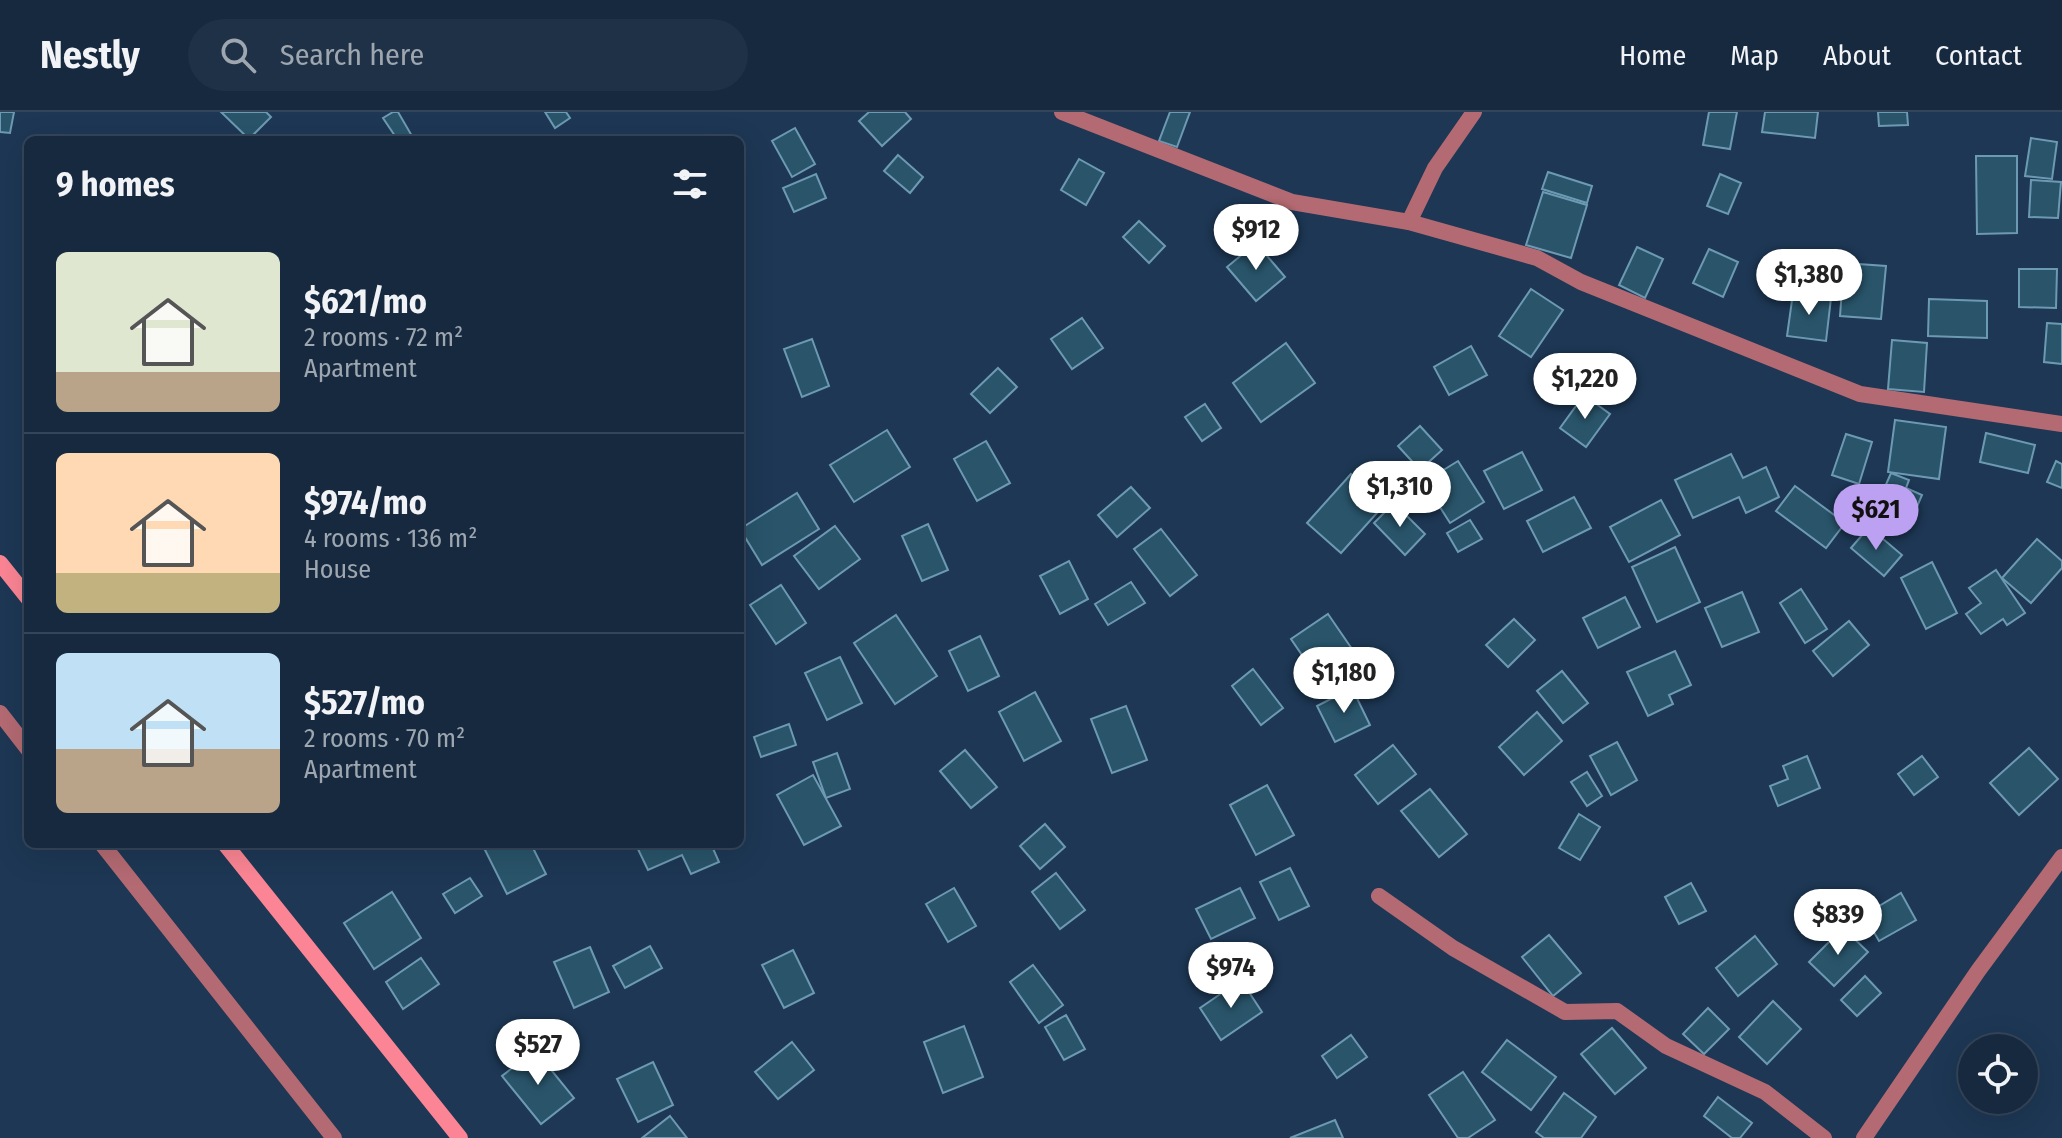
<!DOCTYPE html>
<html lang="en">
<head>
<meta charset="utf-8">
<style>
	:root { --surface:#16293f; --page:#1f3146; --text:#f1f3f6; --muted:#9ea6b0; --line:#354559; --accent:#bca0f2 }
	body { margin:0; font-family:"Fira Sans Condensed",sans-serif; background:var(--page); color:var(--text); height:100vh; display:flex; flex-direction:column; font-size:30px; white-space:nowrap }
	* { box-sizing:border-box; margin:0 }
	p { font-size:26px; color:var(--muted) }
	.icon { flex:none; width:44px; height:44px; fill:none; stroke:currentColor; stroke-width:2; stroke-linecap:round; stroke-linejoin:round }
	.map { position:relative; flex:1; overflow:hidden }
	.drawer { position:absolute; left:24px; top:24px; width:720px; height:712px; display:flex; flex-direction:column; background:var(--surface); border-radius:12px; box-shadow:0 8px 32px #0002,0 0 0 2px var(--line) }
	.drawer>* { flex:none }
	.tools { position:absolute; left:1958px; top:922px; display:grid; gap:16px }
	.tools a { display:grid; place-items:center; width:80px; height:80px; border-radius:50%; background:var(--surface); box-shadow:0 8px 32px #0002,0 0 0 2px var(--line); font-size:40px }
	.price { position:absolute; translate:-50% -68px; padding:0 18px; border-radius:28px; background:#fff; color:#222; font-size:26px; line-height:52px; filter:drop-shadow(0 2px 4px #0008) }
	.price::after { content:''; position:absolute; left:50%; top:48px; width:24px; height:18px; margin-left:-12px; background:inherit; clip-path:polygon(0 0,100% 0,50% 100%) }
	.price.current { background:var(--accent); color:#111 }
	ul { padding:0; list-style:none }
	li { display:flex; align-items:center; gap:24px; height:200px; padding:0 32px }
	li+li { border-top:2px solid var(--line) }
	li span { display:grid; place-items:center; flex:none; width:224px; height:160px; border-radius:12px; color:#555 }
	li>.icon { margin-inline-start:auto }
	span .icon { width:96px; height:96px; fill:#fffc; stroke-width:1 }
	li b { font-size:34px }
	h2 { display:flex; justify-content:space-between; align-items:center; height:96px; padding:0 32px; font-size:34px }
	header { display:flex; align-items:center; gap:48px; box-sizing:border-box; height:112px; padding:0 40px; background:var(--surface); border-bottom:2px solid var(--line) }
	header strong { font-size:38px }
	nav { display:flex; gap:44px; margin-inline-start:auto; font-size:28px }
	.search { width:560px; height:72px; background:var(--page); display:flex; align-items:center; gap:20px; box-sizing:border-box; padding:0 28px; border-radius:44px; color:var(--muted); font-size:30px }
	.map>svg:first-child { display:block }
	.building { fill:#29546a; stroke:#6d9ab3; stroke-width:2 }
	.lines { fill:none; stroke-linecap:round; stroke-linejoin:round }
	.lane { stroke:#b46a72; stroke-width:16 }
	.street { stroke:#b46a72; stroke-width:16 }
	.secondary { stroke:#fb8594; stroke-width:16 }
</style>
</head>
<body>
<header>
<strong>Nestly</strong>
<div class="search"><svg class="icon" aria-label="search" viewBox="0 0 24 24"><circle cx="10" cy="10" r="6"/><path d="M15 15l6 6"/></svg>Search here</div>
<nav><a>Home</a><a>Map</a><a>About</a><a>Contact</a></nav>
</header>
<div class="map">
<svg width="2062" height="1026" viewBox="0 0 2062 1026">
	<rect width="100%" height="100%" fill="#1d3754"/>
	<g class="building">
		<path d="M 0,0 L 14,0 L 10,21 L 0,20 Z"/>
		<path d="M 221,0 L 266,0 L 271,5 L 249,27 Z"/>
		<path d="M 393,0 L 398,0 L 412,24 L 404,28 L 392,28 L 395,24 L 383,6 Z"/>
		<path d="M 545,0 L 566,0 L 570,6 L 555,16 Z"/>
		<path d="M 869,0 L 905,0 L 911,7 L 882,34 L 859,9 Z"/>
		<path d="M 1170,0 L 1190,0 L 1177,35 L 1159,29 Z"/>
		<path d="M 1709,0 L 1737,0 L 1730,37 L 1703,33 Z"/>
		<path d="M 1765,0 L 1818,0 L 1815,26 L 1762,20 Z"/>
		<path d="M 1878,0 L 1907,0 L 1908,13 L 1879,14 Z"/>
		<path d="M 795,16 L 815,52 L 792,65 L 772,29 Z"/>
		<path d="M 2031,26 L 2057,30 L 2052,67 L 2025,64 Z"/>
		<path d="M 898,43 L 923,65 L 910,81 L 884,59 Z"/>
		<path d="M 1976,44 L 2017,44 L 2017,121 L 1977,122 Z"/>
		<path d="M 1079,47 L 1104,61 L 1086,93 L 1061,78 Z"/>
		<path d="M 1548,60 L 1592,74 L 1587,91 L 1542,77 Z"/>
		<path d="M 816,62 L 826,86 L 794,100 L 783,76 Z"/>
		<path d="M 1720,62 L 1741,71 L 1728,102 L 1707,94 Z"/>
		<path d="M 2031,68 L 2061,70 L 2058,106 L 2029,105 Z"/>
		<path d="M 1543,80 L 1587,93 L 1571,146 L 1526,133 Z"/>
		<path d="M 1139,109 L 1165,134 L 1149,151 L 1123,125 Z"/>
		<path d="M 1256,131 L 1285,165 L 1256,189 L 1227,155 Z"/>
		<path d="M 1637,135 L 1663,147 L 1645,186 L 1619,173 Z"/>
		<path d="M 1709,137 L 1738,150 L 1723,185 L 1693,171 Z"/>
		<path d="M 1844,151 L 1886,154 L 1881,207 L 1840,204 Z"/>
		<path d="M 2019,157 L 2057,157 L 2056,196 L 2019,195 Z"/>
		<path d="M 1531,177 L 1563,198 L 1531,245 L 1499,224 Z"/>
		<path d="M 1793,181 L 1831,186 L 1826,229 L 1787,224 Z"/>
		<path d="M 1929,187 L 1987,189 L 1987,226 L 1928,224 Z"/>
		<path d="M 1082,206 L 1103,236 L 1072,257 L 1051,227 Z"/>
		<path d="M 2047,211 L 2062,212 L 2062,252 L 2044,250 Z"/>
		<path d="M 812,227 L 829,274 L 802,285 L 784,237 Z"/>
		<path d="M 1892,228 L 1927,231 L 1924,280 L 1888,277 Z"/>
		<path d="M 1286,231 L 1315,271 L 1261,310 L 1233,271 Z"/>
		<path d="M 1471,234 L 1487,263 L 1449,283 L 1434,255 Z"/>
		<path d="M 998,256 L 1017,275 L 990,301 L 971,282 Z"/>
		<path d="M 1584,283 L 1610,302 L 1586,335 L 1560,316 Z"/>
		<path d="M 1205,292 L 1221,316 L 1202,329 L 1185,305 Z"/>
		<path d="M 1895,308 L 1946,315 L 1939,367 L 1888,360 Z"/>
		<path d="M 1420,314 L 1442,338 L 1420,358 L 1398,334 Z"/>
		<path d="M 887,318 L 910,355 L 854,390 L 830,353 Z"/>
		<path d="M 1986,321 L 2035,333 L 2028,361 L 1980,350 Z"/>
		<path d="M 1846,322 L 1872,330 L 1859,372 L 1832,363 Z"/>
		<path d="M 986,329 L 1010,371 L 977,389 L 954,347 Z"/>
		<path d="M 1522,340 L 1542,378 L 1504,397 L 1484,359 Z"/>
		<path d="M 1731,342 L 1743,366 L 1766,355 L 1779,385 L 1746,401 L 1739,385 L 1693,406 L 1675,368 Z"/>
		<path d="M 1458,349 L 1484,390 L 1450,411 L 1424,370 Z"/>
		<path d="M 2056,349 L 2062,352 L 2062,376 L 2047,370 Z"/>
		<path d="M 1891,361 L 1909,368 L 1906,376 L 1922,383 L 1913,404 L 1897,397 L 1895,401 L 1877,393 Z"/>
		<path d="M 1351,362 L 1385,392 L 1341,441 L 1307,411 Z"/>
		<path d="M 1795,374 L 1845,411 L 1826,436 L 1776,399 Z"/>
		<path d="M 1131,375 L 1150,396 L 1117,425 L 1098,403 Z"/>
		<path d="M 797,381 L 819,417 L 762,453 L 740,417 Z"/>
		<path d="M 1574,385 L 1591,416 L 1543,440 L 1527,409 Z"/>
		<path d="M 1661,388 L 1680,423 L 1629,450 L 1610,415 Z"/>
		<path d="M 1394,391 L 1425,422 L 1405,443 L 1374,411 Z"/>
		<path d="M 1470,408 L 1482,427 L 1458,440 L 1447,421 Z"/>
		<path d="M 928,412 L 948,458 L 922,469 L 902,424 Z"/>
		<path d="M 835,414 L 860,447 L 819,477 L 794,444 Z"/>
		<path d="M 1869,415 L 1902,443 L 1884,464 L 1851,436 Z"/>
		<path d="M 1161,417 L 1197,463 L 1170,484 L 1134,437 Z"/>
		<path d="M 2037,427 L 2062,449 L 2062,456 L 2031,491 L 2002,466 Z"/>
		<path d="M 1675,435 L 1700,490 L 1657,510 L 1632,455 Z"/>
		<path d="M 1069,449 L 1088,487 L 1060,502 L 1040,464 Z"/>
		<path d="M 1932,450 L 1957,501 L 1926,517 L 1901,466 Z"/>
		<path d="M 1996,458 L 2025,501 L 2007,513 L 2003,507 L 1981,522 L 1966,502 L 1981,491 L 1969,476 Z"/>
		<path d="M 1131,470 L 1145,491 L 1108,513 L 1095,492 Z"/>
		<path d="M 781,473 L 806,511 L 776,532 L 750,493 Z"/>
		<path d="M 1801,477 L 1827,517 L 1805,531 L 1780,491 Z"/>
		<path d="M 1742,480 L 1759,520 L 1722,535 L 1705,496 Z"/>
		<path d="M 1625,485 L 1640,515 L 1598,536 L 1583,506 Z"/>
		<path d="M 1328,502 L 1352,537 L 1315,562 L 1291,527 Z"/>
		<path d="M 896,503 L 937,564 L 895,592 L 854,531 Z"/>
		<path d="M 1514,507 L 1535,528 L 1508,555 L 1486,533 Z"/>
		<path d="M 1849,509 L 1869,533 L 1833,564 L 1813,539 Z"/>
		<path d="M 980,524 L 999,564 L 968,579 L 949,539 Z"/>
		<path d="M 1675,539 L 1691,573 L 1669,583 L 1673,592 L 1648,604 L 1627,560 Z"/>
		<path d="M 840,545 L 862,591 L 827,608 L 805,561 Z"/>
		<path d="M 1253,557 L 1283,596 L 1261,613 L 1232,574 Z"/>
		<path d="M 1562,559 L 1588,591 L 1563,611 L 1537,579 Z"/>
		<path d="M 1352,576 L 1370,613 L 1335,630 L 1317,594 Z"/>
		<path d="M 1035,580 L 1061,629 L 1024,649 L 999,600 Z"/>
		<path d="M 1126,594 L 1147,648 L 1112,661 L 1091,607 Z"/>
		<path d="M 1537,600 L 1562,629 L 1524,663 L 1499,635 Z"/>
		<path d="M 789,612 L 796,633 L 761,645 L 754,625 Z"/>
		<path d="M 1617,630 L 1637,668 L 1611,683 L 1590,644 Z"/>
		<path d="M 1393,633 L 1416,662 L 1378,692 L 1355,663 Z"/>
		<path d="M 2029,636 L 2058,667 L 2019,703 L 1990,671 Z"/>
		<path d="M 965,638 L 997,675 L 971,696 L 940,659 Z"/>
		<path d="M 837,641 L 850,677 L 826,686 L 813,650 Z"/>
		<path d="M 1807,644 L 1820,676 L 1778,694 L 1770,674 L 1788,667 L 1783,654 Z"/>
		<path d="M 1922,644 L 1938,665 L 1914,683 L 1898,662 Z"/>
		<path d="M 1587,660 L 1602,684 L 1587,694 L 1571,670 Z"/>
		<path d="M 813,663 L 841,714 L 804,733 L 777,683 Z"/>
		<path d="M 1267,673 L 1294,723 L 1256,743 L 1230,693 Z"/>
		<path d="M 1430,677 L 1467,722 L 1439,745 L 1401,699 Z"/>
		<path d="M 1579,702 L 1600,715 L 1580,748 L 1559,736 Z"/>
		<path d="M 1045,712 L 1065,735 L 1040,757 L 1020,734 Z"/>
		<path d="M 487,732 L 531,732 L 546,762 L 507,782 L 483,734 Z"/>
		<path d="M 711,732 L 719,750 L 691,762 L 682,743 L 648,758 L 636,733 Z"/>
		<path d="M 1290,756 L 1309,794 L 1279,808 L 1260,770 Z"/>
		<path d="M 1056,761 L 1085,798 L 1060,817 L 1032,780 Z"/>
		<path d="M 470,766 L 482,784 L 455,801 L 443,782 Z"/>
		<path d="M 1691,771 L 1706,799 L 1679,812 L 1665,785 Z"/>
		<path d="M 954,776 L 976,814 L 948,830 L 926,792 Z"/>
		<path d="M 1240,776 L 1255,806 L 1211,827 L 1196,797 Z"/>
		<path d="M 392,780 L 421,826 L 374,857 L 344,811 Z"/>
		<path d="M 1901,781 L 1916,808 L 1879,829 L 1864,803 Z"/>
		<path d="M 1843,816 L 1868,840 L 1834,874 L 1809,850 Z"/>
		<path d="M 1549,823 L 1581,861 L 1553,884 L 1522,845 Z"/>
		<path d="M 1755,824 L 1777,852 L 1738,884 L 1716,856 Z"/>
		<path d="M 650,834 L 662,856 L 625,876 L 613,854 Z"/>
		<path d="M 590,835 L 609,880 L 574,896 L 554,850 Z"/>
		<path d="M 793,838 L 814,881 L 784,896 L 762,853 Z"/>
		<path d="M 421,846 L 439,872 L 403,897 L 386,870 Z"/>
		<path d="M 1033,853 L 1063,893 L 1039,911 L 1010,870 Z"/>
		<path d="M 1865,864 L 1881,881 L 1857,904 L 1841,888 Z"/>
		<path d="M 1241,868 L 1262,900 L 1221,928 L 1200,896 Z"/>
		<path d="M 1773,889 L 1801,917 L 1767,952 L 1739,925 Z"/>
		<path d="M 1708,896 L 1729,917 L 1704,942 L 1683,922 Z"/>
		<path d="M 1066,903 L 1085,937 L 1064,948 L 1045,915 Z"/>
		<path d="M 964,914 L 983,965 L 943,981 L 924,930 Z"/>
		<path d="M 1612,916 L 1646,956 L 1615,982 L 1581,942 Z"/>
		<path d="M 1351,923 L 1367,945 L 1337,966 L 1322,944 Z"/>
		<path d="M 1507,928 L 1556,965 L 1531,998 L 1482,960 Z"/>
		<path d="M 792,930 L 814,958 L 778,987 L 755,960 Z"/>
		<path d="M 535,938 L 574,986 L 541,1012 L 502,964 Z"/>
		<path d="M 653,950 L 673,993 L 638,1010 L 617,967 Z"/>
		<path d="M 1463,960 L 1495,1008 L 1468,1026 L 1458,1026 L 1429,983 Z"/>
		<path d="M 1564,981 L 1596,1005 L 1581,1026 L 1544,1026 L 1536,1020 Z"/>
		<path d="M 1718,985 L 1752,1011 L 1740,1026 L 1732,1026 L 1704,1004 Z"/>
		<path d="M 670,1004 L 687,1026 L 642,1026 Z"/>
		<path d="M 1335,1008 L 1343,1026 L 1290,1026 Z"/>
	</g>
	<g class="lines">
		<g class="lane">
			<path d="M 0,601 L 28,637"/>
			<path d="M 102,732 L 334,1026"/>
		</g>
		<g class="street">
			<path d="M 1062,0 L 1292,90 L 1409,110 L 1537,146 L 1581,170 L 1860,282 L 2062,312"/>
			<path d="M 1409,110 L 1435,56 L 1474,0"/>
			<path d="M 1379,784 L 1453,836 L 1565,900 L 1617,899 L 1666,934 L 1765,980 L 1824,1026"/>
			<path d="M 1864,1026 L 1978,859 L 2062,745"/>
		</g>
		<g class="secondary">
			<path d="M 0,451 L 28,486"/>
			<path d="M 225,732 L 460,1026"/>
		</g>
	</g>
</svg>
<div class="tools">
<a><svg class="icon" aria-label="locate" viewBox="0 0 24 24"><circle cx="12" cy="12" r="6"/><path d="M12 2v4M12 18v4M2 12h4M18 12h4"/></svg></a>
</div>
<b class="price" style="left:1256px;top:160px">$912</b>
<b class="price" style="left:1809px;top:205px">$1,380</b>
<b class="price" style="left:1585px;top:309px">$1,220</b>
<b class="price" style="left:1400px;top:417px">$1,310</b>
<b class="price current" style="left:1876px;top:440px">$621</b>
<b class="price" style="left:1344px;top:603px">$1,180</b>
<b class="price" style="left:1838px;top:845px">$839</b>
<b class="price" style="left:1231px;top:898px">$974</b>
<b class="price" style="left:538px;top:975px">$527</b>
<section class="drawer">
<h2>9 homes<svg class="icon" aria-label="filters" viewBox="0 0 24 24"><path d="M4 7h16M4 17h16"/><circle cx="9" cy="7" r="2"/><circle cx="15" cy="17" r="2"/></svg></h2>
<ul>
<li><span style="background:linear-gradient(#dfe7d0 75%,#b9a48a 0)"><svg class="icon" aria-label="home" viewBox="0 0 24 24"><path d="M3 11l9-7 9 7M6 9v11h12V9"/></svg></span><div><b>$621/mo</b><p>2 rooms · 72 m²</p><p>Apartment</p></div></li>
<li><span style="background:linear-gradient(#ffd9b3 75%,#c2b280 0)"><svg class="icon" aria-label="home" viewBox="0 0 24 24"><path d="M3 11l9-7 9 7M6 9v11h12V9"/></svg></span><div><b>$974/mo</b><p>4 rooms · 136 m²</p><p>House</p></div></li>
<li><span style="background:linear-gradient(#bfe0f5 60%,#b9a48a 0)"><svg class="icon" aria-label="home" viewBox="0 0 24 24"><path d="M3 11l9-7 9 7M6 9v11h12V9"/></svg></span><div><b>$527/mo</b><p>2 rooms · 70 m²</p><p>Apartment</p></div></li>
</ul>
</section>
</div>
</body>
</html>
